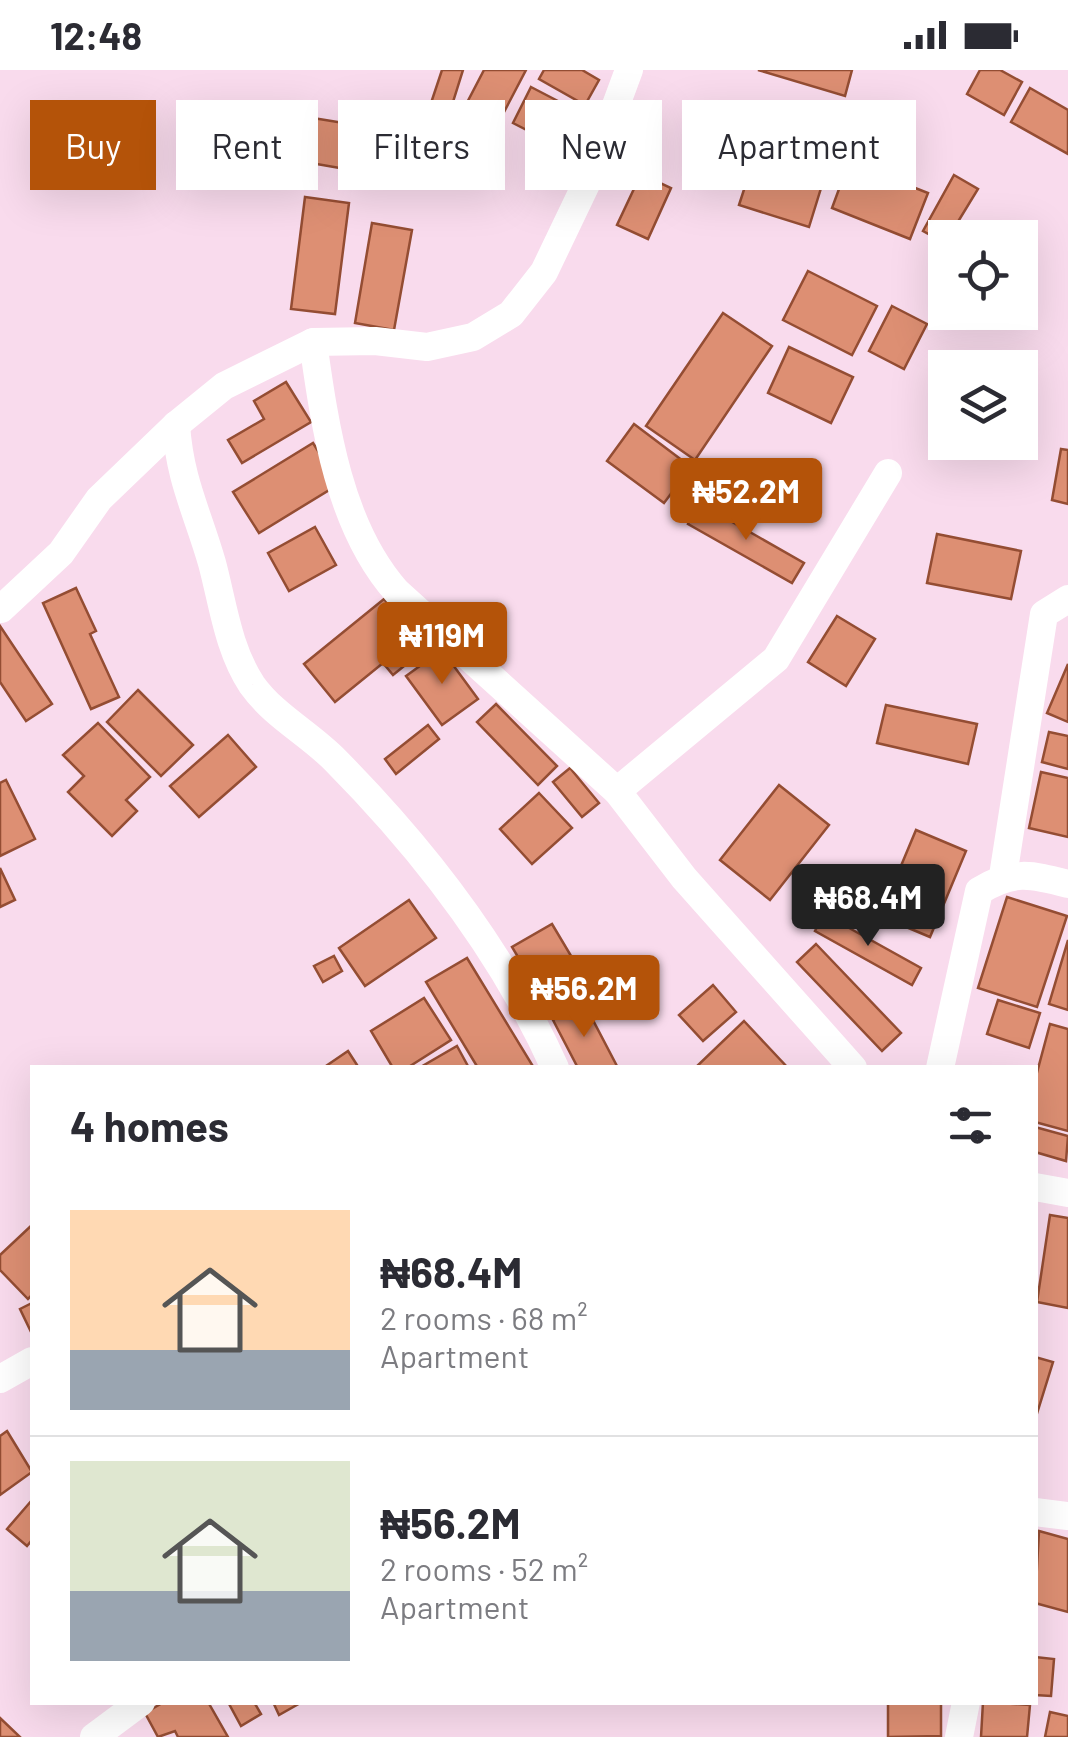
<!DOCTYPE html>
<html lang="en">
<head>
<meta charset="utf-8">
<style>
	:root { --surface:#fff; --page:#f2f2f3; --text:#2b2b33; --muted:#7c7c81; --line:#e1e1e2; --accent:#b45309 }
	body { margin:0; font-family:Barlow,sans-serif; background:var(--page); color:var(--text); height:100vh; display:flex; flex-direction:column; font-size:38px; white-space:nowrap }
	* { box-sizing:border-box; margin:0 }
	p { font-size:32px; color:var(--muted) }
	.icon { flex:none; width:55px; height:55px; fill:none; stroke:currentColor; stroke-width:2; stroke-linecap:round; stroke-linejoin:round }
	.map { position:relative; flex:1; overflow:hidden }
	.drawer { position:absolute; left:30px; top:995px; width:1008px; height:640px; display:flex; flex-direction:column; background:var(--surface); border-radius:0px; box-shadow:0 10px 40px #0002 }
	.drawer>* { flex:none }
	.top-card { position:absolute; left:30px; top:30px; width:1010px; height:90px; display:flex; gap:20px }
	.fabs { position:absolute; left:928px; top:150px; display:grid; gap:20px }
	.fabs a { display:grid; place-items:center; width:110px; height:110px; border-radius:0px; background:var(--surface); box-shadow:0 10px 40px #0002; font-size:50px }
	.price { position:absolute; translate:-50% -85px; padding:0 22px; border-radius:10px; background:var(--accent); color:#fff; font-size:32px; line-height:65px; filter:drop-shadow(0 2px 5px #0008) }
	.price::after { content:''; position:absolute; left:50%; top:60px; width:30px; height:22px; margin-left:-15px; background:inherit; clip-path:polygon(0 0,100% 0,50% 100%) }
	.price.active { background:#222; color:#fff }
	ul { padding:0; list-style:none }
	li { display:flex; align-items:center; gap:30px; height:250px; padding:0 40px }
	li+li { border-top:2px solid var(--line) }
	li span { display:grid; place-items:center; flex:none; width:280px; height:200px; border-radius:0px; color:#555 }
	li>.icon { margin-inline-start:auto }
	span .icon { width:120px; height:120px; fill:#fffc; stroke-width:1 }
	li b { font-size:42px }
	h2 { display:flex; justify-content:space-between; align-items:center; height:120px; padding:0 40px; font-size:42px }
	.tag { padding:0 35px; border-radius:0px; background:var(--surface); box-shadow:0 10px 40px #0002; font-size:35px; line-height:90px }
	.tag.active { background:var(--accent); color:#fff }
	.status { display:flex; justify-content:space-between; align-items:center; height:70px; padding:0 50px; background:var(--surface); direction:ltr }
	.status svg { height:28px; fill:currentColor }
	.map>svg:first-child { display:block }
	.building { fill:#dd8f73; stroke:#944d33; stroke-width:2.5 }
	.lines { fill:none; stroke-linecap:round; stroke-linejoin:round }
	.minor { stroke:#fff; stroke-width:28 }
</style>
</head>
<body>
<div class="status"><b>12:48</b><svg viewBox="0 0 49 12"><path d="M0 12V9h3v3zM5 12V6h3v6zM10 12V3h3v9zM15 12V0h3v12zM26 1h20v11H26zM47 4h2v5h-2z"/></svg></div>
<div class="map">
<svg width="1068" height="1667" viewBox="0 0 1068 1667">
	<rect width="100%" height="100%" fill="#f9dbed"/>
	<g class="building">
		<path d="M 442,0 L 463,0 L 442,67 L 422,60 Z"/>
		<path d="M 484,0 L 526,0 L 492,65 L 459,48 Z"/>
		<path d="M 544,0 L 582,0 L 599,10 L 585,35 L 539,9 Z"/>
		<path d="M 758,0 L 852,0 L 845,26 Z"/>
		<path d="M 980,0 L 1000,0 L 1022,12 L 1004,45 L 967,24 Z"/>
		<path d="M 531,17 L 577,41 L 558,76 L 513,53 Z"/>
		<path d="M 1030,18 L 1068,40 L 1068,84 L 1011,52 Z"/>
		<path d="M 313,48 L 393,61 L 386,106 L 305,92 Z"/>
		<path d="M 761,67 L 830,89 L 809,157 L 739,135 Z"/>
		<path d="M 849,92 L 928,123 L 910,169 L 832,138 Z"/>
		<path d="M 641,104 L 671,118 L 648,169 L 617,155 Z"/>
		<path d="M 954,105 L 978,119 L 945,173 L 923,161 Z"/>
		<path d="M 305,127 L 349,133 L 335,244 L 291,239 Z"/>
		<path d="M 372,153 L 412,160 L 394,260 L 355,253 Z"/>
		<path d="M 808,201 L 877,236 L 852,285 L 783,250 Z"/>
		<path d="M 892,236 L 927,254 L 904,299 L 869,281 Z"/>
		<path d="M 723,243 L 772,276 L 695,390 L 646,356 Z"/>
		<path d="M 789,277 L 853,307 L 831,353 L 768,323 Z"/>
		<path d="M 286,312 L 311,352 L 242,393 L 228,370 L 264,349 L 254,331 Z"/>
		<path d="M 634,354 L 691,397 L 664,433 L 607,391 Z"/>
		<path d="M 313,373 L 339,414 L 259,463 L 233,422 Z"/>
		<path d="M 1061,379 L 1068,380 L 1068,434 L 1052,430 Z"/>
		<path d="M 699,433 L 804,493 L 792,513 L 688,454 Z"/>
		<path d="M 315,457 L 336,495 L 289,521 L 268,483 Z"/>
		<path d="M 937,464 L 1021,481 L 1011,529 L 927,513 Z"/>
		<path d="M 76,518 L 96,561 L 90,564 L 119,627 L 91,639 L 43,533 Z"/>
		<path d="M 384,529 L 425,579 L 393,605 L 383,593 L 335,632 L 304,594 Z"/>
		<path d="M 837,546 L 875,569 L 846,616 L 808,592 Z"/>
		<path d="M 0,556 L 52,634 L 26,651 L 0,612 Z"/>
		<path d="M 442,580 L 478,629 L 442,655 L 406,606 Z"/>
		<path d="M 1068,594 L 1068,652 L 1047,643 Z"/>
		<path d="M 138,620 L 193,675 L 161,706 L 107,652 Z"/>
		<path d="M 496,634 L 557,696 L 538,715 L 477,652 Z"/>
		<path d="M 886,635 L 977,654 L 968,694 L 877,673 Z"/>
		<path d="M 98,653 L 150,707 L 126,730 L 137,741 L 112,766 L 68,722 L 84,706 L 63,685 Z"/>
		<path d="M 428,655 L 439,669 L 396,704 L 385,689 Z"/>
		<path d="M 1049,662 L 1068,666 L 1068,699 L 1042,692 Z"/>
		<path d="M 228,665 L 256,697 L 199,747 L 170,716 Z"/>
		<path d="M 570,698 L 599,733 L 582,747 L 553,712 Z"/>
		<path d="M 1041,702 L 1068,708 L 1068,767 L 1029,758 Z"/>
		<path d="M 6,710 L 35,769 L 0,786 L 0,713 Z"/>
		<path d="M 779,715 L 829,755 L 770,830 L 720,790 Z"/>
		<path d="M 539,723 L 572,758 L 532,794 L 500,759 Z"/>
		<path d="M 916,760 L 966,781 L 930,867 L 880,846 Z"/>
		<path d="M 0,798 L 15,830 L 0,837 Z"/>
		<path d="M 1007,827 L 1067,846 L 1037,937 L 978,918 Z"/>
		<path d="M 409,830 L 436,868 L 365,916 L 339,878 Z"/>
		<path d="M 824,844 L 921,898 L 912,915 L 815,861 Z"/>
		<path d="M 552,854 L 586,911 L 546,934 L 512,877 Z"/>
		<path d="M 1068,870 L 1068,940 L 1049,934 Z"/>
		<path d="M 816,874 L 901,963 L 882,981 L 797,892 Z"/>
		<path d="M 334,886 L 342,901 L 323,912 L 314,896 Z"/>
		<path d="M 467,888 L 534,998 L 478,998 L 426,912 Z"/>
		<path d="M 713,915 L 736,942 L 703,971 L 679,945 Z"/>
		<path d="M 424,928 L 451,970 L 407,998 L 393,998 L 371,961 Z"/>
		<path d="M 998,930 L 1040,943 L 1029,978 L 987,964 Z"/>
		<path d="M 584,933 L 618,998 L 578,998 L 553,950 Z"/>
		<path d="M 744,951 L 788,998 L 695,998 Z"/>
		<path d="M 1050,954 L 1068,959 L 1068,1061 L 1035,1052 L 1035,1010 Z"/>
		<path d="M 457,976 L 469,998 L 419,998 Z"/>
		<path d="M 348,981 L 359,998 L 323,998 Z"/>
		<path d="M 1035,1057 L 1068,1066 L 1066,1091 L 1035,1082 Z"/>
		<path d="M 1050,1145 L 1068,1148 L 1068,1238 L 1037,1232 Z"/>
		<path d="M 32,1155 L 32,1225 L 28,1229 L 0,1200 L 0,1185 Z"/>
		<path d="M 32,1233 L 32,1264 L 20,1239 Z"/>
		<path d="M 1035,1287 L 1053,1292 L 1035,1350 Z"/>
		<path d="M 7,1361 L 32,1402 L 0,1425 L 0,1366 Z"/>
		<path d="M 32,1430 L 32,1470 L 27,1476 L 7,1459 Z"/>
		<path d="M 1039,1461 L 1068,1469 L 1068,1542 L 1035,1533 Z"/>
		<path d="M 1035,1587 L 1054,1589 L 1051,1626 L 1035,1625 Z"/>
		<path d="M 164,1632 L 208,1632 L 228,1667 L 178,1667 L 175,1661 L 158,1667 L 145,1643 Z"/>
		<path d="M 228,1632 L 254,1632 L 261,1644 L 241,1656 Z"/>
		<path d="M 273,1632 L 302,1632 L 279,1645 Z"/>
		<path d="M 888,1632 L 941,1632 L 941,1666 L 888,1667 Z"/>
		<path d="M 983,1632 L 1030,1635 L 1027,1667 L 981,1667 Z"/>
		<path d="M 1050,1642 L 1068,1646 L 1068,1667 L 1045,1667 Z"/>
		<path d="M 0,1648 L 20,1667 L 0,1667 Z"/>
	</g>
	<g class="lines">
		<g class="minor">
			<path d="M 313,272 C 325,357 339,457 397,522 L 617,721 L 684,808 L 853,998"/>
			<path d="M 176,355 C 180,411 197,441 212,493 C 223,534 228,579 252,615 C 274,646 310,664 336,691 C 425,781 503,882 555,998"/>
			<path d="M 1,539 L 61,483 L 99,429 L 176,355 L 224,316 L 313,272 L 375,271 L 427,277 L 473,267 L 511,244 L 544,202 L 589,108 L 629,0"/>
			<path d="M 617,721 L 776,589 L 888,403"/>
			<path d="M 1003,806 L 1044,544 L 1068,529"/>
			<path d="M 940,998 L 979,821 C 1013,800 1030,804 1068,814"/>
			<path d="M 1035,1117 L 1068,1123"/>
			<path d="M 0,1309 L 32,1291"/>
			<path d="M 1035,1442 L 1068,1446"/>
			<path d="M 94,1667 L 141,1632"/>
			<path d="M 959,1667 L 966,1632"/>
		</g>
	</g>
</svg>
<div class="fabs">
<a><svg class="icon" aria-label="locate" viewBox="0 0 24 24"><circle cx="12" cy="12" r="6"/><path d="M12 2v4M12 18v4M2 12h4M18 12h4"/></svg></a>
<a><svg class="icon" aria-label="layers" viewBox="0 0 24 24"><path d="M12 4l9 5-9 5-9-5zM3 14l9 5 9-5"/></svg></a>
</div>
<b class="price" style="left:746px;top:473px">₦52.2M</b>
<b class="price" style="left:442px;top:617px">₦119M</b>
<b class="price active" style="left:868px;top:879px">₦68.4M</b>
<b class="price" style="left:584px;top:970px">₦56.2M</b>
<div class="top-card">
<a class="tag active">Buy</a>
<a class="tag">Rent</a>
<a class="tag">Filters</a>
<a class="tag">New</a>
<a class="tag">Apartment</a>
</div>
<section class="drawer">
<h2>4 homes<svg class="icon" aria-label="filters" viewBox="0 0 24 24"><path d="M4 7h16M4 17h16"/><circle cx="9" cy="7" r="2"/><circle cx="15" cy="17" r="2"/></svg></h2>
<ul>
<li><span style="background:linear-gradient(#ffd9b3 70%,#9aa5b1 0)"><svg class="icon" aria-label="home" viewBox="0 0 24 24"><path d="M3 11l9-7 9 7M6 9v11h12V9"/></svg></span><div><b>₦68.4M</b><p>2 rooms · 68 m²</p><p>Apartment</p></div></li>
<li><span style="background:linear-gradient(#dfe7d0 65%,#9aa5b1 0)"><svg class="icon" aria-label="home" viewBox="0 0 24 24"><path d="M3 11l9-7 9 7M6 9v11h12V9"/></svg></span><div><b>₦56.2M</b><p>2 rooms · 52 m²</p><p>Apartment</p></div></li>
</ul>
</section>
</div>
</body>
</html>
